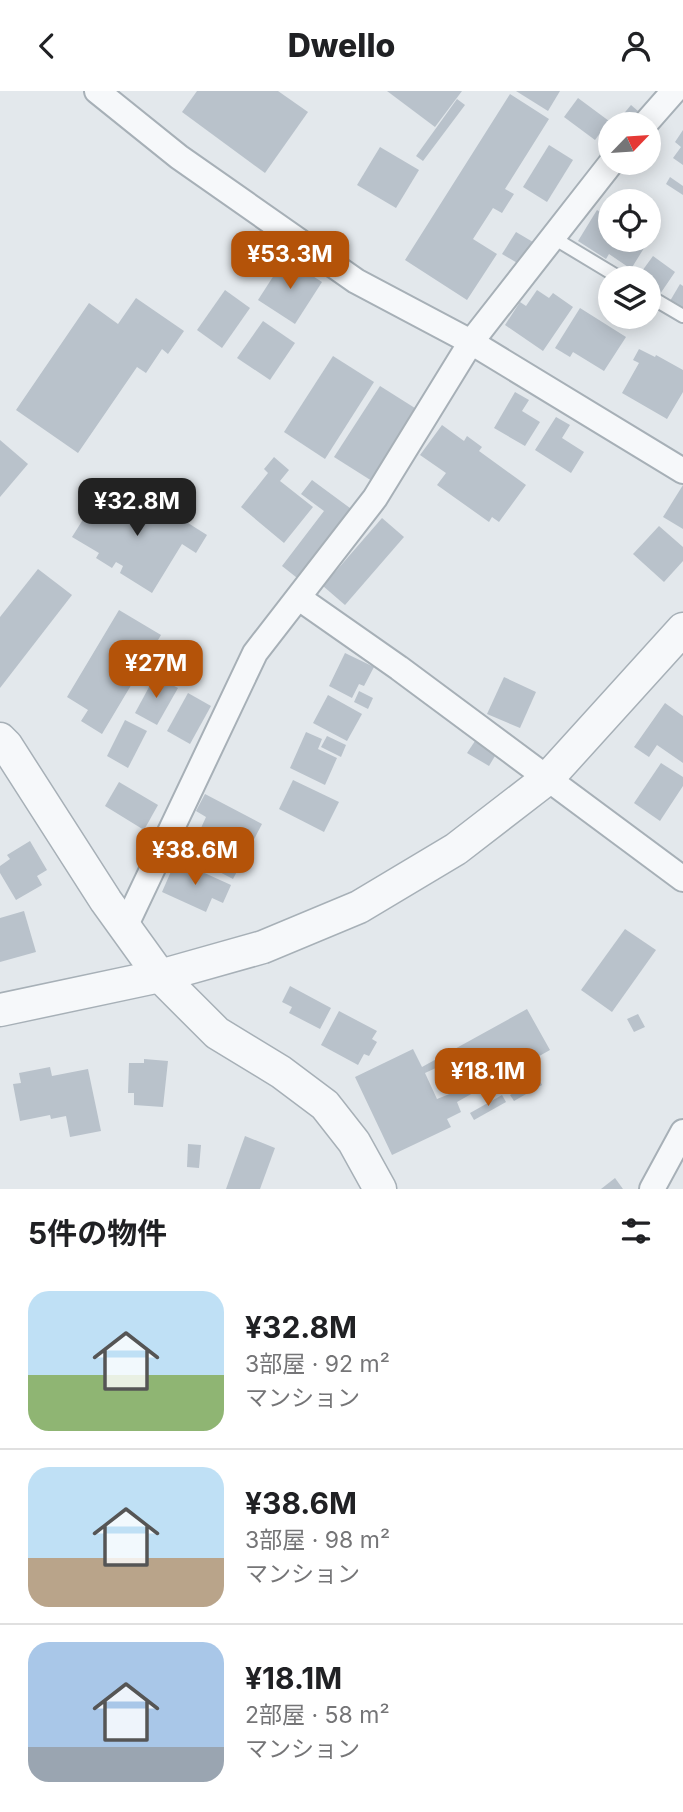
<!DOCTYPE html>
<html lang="ja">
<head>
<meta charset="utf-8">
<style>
	:root { --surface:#fff; --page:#f6f6f6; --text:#202124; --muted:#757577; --line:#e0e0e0; --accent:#b45309 }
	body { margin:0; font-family:Inter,"Noto Sans JP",sans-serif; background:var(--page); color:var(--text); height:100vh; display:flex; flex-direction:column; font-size:26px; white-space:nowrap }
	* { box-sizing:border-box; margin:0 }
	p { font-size:23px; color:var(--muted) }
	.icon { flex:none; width:38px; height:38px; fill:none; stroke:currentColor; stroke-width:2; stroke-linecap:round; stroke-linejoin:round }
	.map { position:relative; height:1098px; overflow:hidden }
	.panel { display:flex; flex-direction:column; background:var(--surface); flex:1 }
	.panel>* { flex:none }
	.needle { width:46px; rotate:65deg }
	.buttons { position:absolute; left:598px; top:21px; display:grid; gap:14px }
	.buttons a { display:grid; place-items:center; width:63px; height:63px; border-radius:50%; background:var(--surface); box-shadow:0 4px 18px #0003; font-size:35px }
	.price { position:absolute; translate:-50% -60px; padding:0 16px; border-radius:14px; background:var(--accent); color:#fff; font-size:23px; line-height:46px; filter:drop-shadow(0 2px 4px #0008) }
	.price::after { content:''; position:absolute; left:50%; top:42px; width:21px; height:16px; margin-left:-10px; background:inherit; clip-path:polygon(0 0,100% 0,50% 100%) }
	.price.on { background:#222; color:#fff }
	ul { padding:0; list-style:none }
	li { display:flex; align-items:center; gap:21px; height:175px; padding:0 28px }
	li+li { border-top:2px solid var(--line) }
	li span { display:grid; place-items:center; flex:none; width:196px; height:140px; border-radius:21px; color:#555 }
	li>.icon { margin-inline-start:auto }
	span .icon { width:84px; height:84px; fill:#fffc; stroke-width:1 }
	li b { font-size:30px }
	h2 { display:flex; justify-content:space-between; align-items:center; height:84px; padding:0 28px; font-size:30px }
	header { display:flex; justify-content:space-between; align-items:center; height:91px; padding:0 28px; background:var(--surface); font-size:32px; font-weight:800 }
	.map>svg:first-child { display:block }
	.building { fill:#b9c2cb; fill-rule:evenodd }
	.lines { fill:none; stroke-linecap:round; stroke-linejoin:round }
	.service-casing { stroke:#a7b0b7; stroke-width:16 }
	.minor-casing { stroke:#a7b0b7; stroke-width:28 }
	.tertiary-casing { stroke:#a7b0b7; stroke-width:35 }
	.service { stroke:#f6f8fa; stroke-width:12 }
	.minor { stroke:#f6f8fa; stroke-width:24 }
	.tertiary { stroke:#f6f8fa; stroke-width:32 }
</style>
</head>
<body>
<header><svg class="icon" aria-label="back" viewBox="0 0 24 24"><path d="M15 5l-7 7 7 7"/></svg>Dwello<svg class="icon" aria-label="person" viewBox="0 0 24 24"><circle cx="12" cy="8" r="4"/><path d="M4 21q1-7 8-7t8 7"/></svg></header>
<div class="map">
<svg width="683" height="1098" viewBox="0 0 683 1098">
	<rect width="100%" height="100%" fill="#e3e8ec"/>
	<g class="building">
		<path d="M 197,0 L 278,0 L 308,21 L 265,82 L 182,21 Z"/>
		<path d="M 387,0 L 462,0 L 435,36 Z"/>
		<path d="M 516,0 L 560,0 L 548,20 Z"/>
		<path d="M 510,3 L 549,28 L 505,98 L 514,103 L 502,122 L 493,117 L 473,148 L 497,163 L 467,209 L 405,169 Z"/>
		<path d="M 578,7 L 609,30 L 595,49 L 564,26 Z"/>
		<path d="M 457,8 L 465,14 L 423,70 L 416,65 Z"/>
		<path d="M 631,14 L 638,20 L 629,32 L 621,26 Z"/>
		<path d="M 683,39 L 683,74 L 673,67 L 681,56 L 675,51 Z"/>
		<path d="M 549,54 L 573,69 L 547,111 L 523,96 Z"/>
		<path d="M 380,56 L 419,79 L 396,117 L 357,94 Z"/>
		<path d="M 670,86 L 683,95 L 683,104 L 666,93 Z"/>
		<path d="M 611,111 L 611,149 L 649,149 L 631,178 L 609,163 L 606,168 L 578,150 L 597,119 L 603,123 Z"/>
		<path d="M 516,141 L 533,151 L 519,173 L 502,163 Z"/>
		<path d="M 653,165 L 675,181 L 660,203 L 649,195 L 649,187 L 637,187 Z"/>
		<path d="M 285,167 L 322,191 L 295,233 L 258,209 Z"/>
		<path d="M 680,193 L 683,195 L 683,218 L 670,210 Z"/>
		<path d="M 225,199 L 250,217 L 222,257 L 197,239 Z"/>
		<path d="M 537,199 L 549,207 L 553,202 L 573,216 L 543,260 L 505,234 L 520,211 L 526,215 Z"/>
		<path d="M 136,207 L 184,240 L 168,263 L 162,258 L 146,282 L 137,276 L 78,362 L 16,319 L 89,212 L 118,233 Z"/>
		<path d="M 580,217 L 626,246 L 604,280 L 573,261 L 570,266 L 555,257 Z"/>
		<path d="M 263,230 L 295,252 L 270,289 L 237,267 Z"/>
		<path d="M 639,258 L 655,266 L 656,264 L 683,279 L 683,301 L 667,328 L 622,302 L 639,272 L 633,269 Z"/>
		<path d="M 333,265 L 374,291 L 325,368 L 284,341 Z"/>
		<path d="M 380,295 L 418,319 L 372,390 L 334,366 Z"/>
		<path d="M 515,301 L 529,309 L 522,320 L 540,331 L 525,355 L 494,337 Z"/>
		<path d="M 556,326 L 570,334 L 562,347 L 584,361 L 571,382 L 535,359 Z"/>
		<path d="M 442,334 L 464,350 L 467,345 L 482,356 L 479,360 L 526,394 L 499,431 L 492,426 L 489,431 L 437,394 L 446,382 L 420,364 Z"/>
		<path d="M 0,349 L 28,373 L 0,406 Z"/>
		<path d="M 274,366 L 289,379 L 280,390 L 313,416 L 284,452 L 241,416 L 268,382 L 264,378 Z"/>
		<path d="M 312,389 L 354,420 L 301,490 L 282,475 L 324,420 L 301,403 Z"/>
		<path d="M 683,394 L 683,438 L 663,426 Z"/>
		<path d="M 130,402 L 166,424 L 169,420 L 207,444 L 196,462 L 182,453 L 152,502 L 120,482 L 123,475 L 116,471 L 112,477 L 96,467 L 99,462 L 72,446 L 99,403 L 121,417 Z"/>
		<path d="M 382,427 L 404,446 L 345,514 L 323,495 Z"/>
		<path d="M 659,435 L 683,456 L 683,470 L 664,491 L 633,463 Z"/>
		<path d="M 38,478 L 72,504 L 0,597 L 0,526 Z"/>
		<path d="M 119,519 L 161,544 L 102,643 L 81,630 L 88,619 L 67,606 Z"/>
		<path d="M 345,562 L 374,576 L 364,595 L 359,593 L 352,607 L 329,595 Z"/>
		<path d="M 155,585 L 178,597 L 157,634 L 135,622 Z"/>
		<path d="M 504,586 L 536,601 L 520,637 L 487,623 Z"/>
		<path d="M 359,600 L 373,607 L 368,618 L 354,611 Z"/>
		<path d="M 188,602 L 211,615 L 190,653 L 167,640 Z"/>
		<path d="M 328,604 L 362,623 L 347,650 L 313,632 Z"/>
		<path d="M 665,612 L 683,625 L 683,672 L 657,654 L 649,666 L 634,656 Z"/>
		<path d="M 125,629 L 147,640 L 128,677 L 107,665 Z"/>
		<path d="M 306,641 L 322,648 L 318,658 L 337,667 L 325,694 L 290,677 Z"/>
		<path d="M 327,645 L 346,654 L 341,666 L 321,656 Z"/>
		<path d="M 477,647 L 498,660 L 489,675 L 467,662 Z"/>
		<path d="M 661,672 L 683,686 L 683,695 L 660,730 L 634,712 Z"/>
		<path d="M 293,689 L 339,711 L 324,741 L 279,718 Z"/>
		<path d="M 119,691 L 158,714 L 144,739 L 105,715 Z"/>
		<path d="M 205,703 L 262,733 L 233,788 L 204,773 L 218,746 L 201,737 L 206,726 L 196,720 Z"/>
		<path d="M 30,750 L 47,779 L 37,785 L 42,794 L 16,809 L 0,782 L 0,775 L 10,768 L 7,764 Z"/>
		<path d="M 176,769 L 231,794 L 223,812 L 212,807 L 206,821 L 162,801 Z"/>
		<path d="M 24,820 L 36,861 L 0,871 L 0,827 Z"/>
		<path d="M 625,838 L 656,859 L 612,921 L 581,899 Z"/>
		<path d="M 290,895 L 331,917 L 320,938 L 289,922 L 292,916 L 282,911 Z"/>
		<path d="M 527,918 L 550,959 L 457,1011 L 461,1021 L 447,1028 L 451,1036 L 392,1064 L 355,986 L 413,958 L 422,976 ZM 438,976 L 452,1002 L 437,1008 L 425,982 Z"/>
		<path d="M 339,920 L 377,940 L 372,948 L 377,951 L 369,965 L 364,963 L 358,974 L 321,954 Z"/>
		<path d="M 638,923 L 645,936 L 634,941 L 627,928 Z"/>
		<path d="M 144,968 L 168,970 L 163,1016 L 134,1014 L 134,1002 L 128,1002 L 129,972 L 144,972 Z"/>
		<path d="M 50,976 L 52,985 L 88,978 L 101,1040 L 70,1046 L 66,1025 L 51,1028 L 50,1024 L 20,1030 L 13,993 L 21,992 L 19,982 Z"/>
		<path d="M 539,988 L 542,994 L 514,1010 L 510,1004 Z"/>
		<path d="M 502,1004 L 506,1011 L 474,1029 L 470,1022 Z"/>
		<path d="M 245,1045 L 275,1057 L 260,1098 L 226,1098 Z"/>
		<path d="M 188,1053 L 201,1054 L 199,1077 L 187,1076 Z"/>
		<path d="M 615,1087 L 623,1098 L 601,1098 Z"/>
	</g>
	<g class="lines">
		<g class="service-casing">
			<g id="service">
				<path d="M 552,146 L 620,187"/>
				<path d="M 649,205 L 683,225"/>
			</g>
		</g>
		<g class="minor-casing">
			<g id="minor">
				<path d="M 97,0 L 179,66 L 356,190 L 471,251 L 683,380"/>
				<path d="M 645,33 L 674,0"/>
				<path d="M 299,507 L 399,577 L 683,788"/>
				<path d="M 124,838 L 255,562 L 375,407 L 471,251 L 611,72"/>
				<path d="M 652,1098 L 683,1041"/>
			</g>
		</g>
		<g class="tertiary-casing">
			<g id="tertiary">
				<path d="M 0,648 L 6,654 L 106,810 L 160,885 L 217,942 L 281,981 L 325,1014 L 354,1051 L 380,1098"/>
				<path d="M 0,919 L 160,885 L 263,856 L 359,816 L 456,758 L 548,687 L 683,538"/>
			</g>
		</g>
		<use href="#service" class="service"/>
		<use href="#minor" class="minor"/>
		<use href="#tertiary" class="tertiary"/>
	</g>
</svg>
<div class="buttons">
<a><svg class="needle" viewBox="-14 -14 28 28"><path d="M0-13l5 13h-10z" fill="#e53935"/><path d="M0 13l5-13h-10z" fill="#757577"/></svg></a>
<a><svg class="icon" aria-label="locate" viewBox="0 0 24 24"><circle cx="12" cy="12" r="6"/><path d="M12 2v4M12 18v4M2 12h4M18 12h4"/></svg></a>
<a><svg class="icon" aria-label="layers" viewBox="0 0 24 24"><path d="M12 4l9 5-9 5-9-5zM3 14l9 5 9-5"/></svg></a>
</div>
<b class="price" style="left:290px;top:200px">¥53.3M</b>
<b class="price on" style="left:137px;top:447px">¥32.8M</b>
<b class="price" style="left:156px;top:609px">¥27M</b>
<b class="price" style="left:195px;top:796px">¥38.6M</b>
<b class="price" style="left:488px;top:1017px">¥18.1M</b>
</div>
<section class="panel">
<h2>5件の物件<svg class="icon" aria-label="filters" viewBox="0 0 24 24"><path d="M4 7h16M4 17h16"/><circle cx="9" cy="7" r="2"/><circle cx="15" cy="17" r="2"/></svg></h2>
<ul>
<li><span style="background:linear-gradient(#bfe0f5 60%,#8fb573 0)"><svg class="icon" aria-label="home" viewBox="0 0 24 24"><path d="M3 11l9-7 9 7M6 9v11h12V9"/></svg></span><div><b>¥32.8M</b><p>3部屋 · 92 m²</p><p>マンション</p></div></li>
<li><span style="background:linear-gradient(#bfe0f5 65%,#b9a48a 0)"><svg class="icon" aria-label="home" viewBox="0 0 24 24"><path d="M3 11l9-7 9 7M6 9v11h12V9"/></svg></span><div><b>¥38.6M</b><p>3部屋 · 98 m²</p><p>マンション</p></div></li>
<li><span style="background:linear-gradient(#a9c7e8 75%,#9aa5b1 0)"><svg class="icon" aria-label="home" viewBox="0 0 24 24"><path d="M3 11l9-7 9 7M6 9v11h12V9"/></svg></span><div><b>¥18.1M</b><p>2部屋 · 58 m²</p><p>マンション</p></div></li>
</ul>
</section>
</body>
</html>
